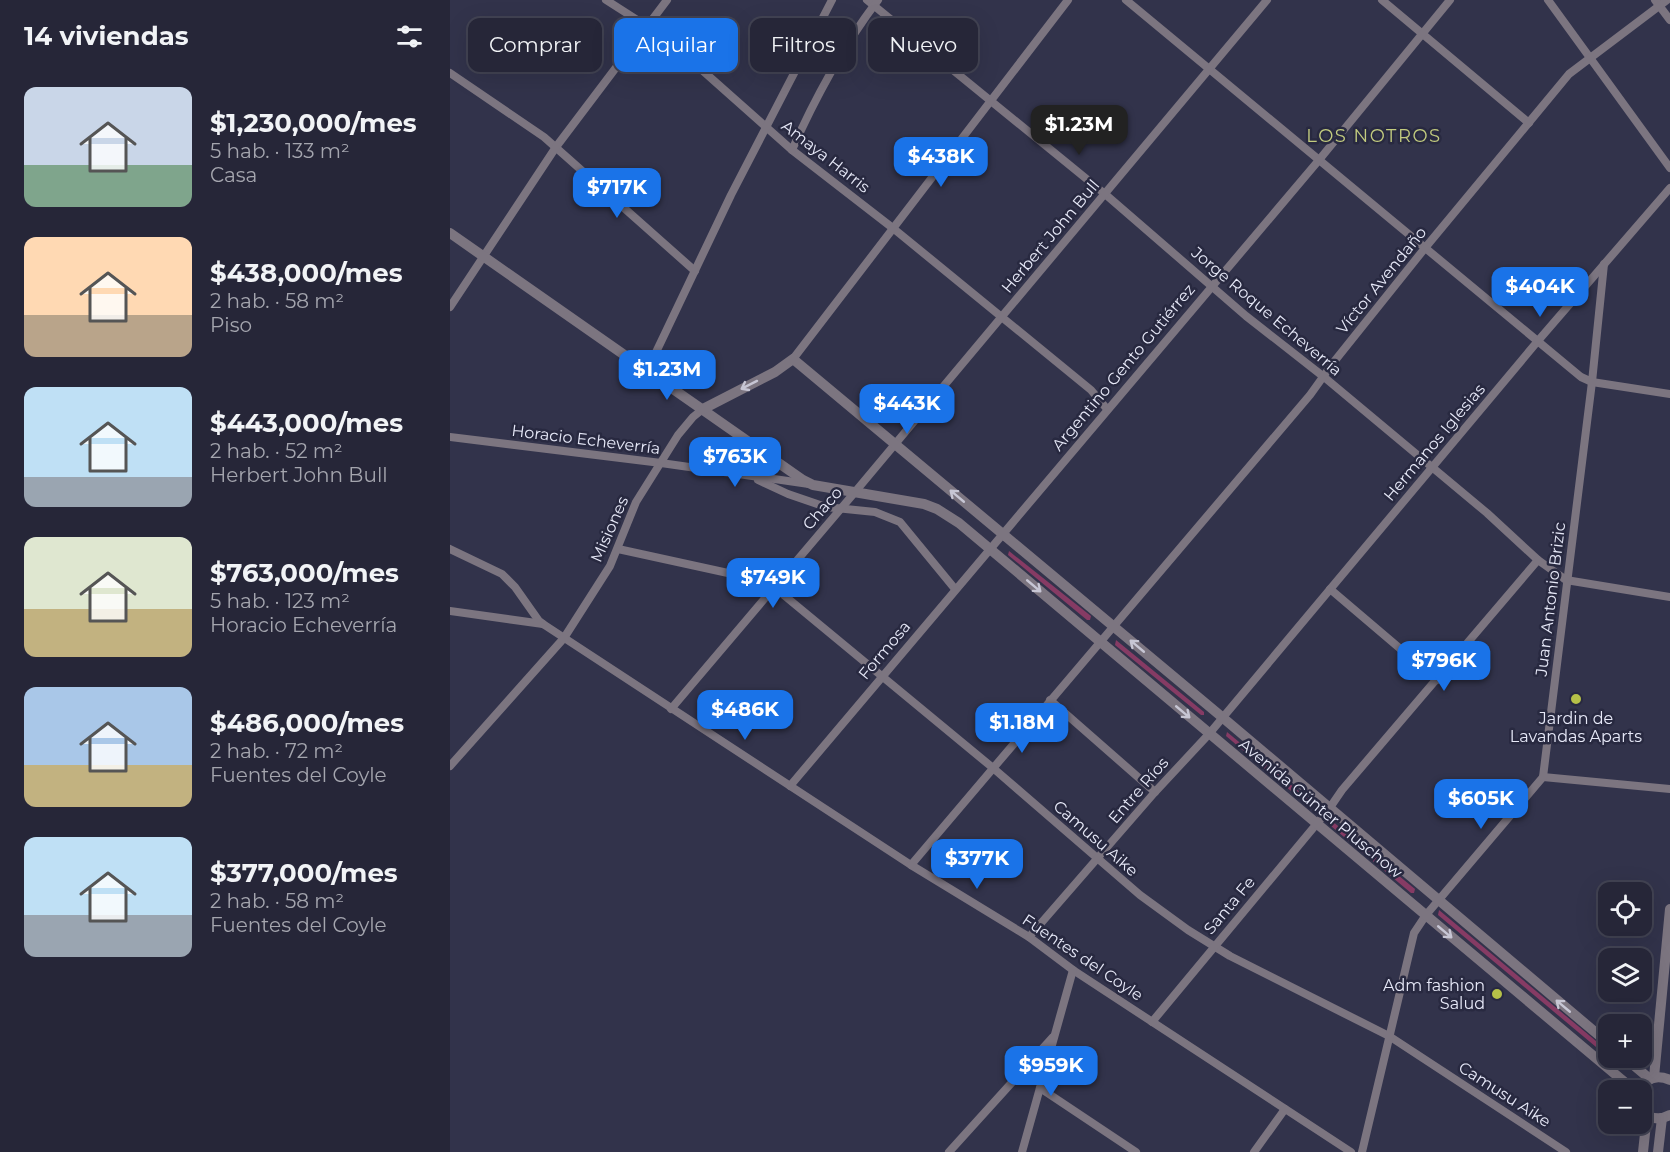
<!DOCTYPE html>
<html lang="es">
<head>
<meta charset="utf-8">
<style>
	:root { --surface:#262638; --page:#323243; --text:#f1f3f6; --muted:#a4a5ae; --line:#424353; --accent:#1a73e8 }
	body { margin:0; font-family:Montserrat,sans-serif; background:var(--page); color:var(--text); height:100vh; display:flex; flex-direction:column; font-size:22px; white-space:nowrap }
	* { box-sizing:border-box; margin:0 }
	p { font-size:20px; color:var(--muted) }
	.icon { flex:none; width:33px; height:33px; fill:none; stroke:currentColor; stroke-width:2; stroke-linecap:round; stroke-linejoin:round }
	.map { position:relative; flex:1; overflow:hidden }
	.details { display:flex; flex-direction:column; background:var(--surface); width:450px }
	.details>* { flex:none }
	.hud { position:absolute; left:18px; top:18px; width:570px; height:54px; display:flex; gap:12px }
	.buttons { position:absolute; left:1148px; top:882px; display:grid; gap:12px }
	.buttons a { display:grid; place-items:center; width:54px; height:54px; border-radius:12px; background:var(--surface); box-shadow:0 6px 24px #0002,0 0 0 2px var(--line); font-size:30px }
	.price { position:absolute; translate:-50% -51px; padding:0 14px; border-radius:12px; background:var(--accent); color:#fff; font-size:20px; line-height:39px; filter:drop-shadow(0 2px 3px #0008) }
	.price::after { content:''; position:absolute; left:50%; top:36px; width:18px; height:14px; margin-left:-9px; background:inherit; clip-path:polygon(0 0,100% 0,50% 100%) }
	.price.active { background:#222; color:#fff }
	ul { padding:0; list-style:none }
	li { display:flex; align-items:center; gap:18px; height:150px; padding:0 24px }
	li span { display:grid; place-items:center; flex:none; width:168px; height:120px; border-radius:12px; color:#555 }
	li>.icon { margin-inline-start:auto }
	span .icon { width:72px; height:72px; fill:#fffc; stroke-width:1 }
	li b { font-size:26px }
	h2 { display:flex; justify-content:space-between; align-items:center; height:72px; padding:0 24px; font-size:26px }
	.chip { padding:0 21px; border-radius:12px; background:var(--surface); box-shadow:0 6px 24px #0002,0 0 0 2px var(--line); font-size:21px; line-height:54px }
	.chip.active { background:var(--accent); color:#fff }
	main { display:flex; flex:1; min-height:0 }
	.map>svg:first-child { display:block }
	.green { fill:#863b64 }
	.lines { fill:none; stroke-linecap:round; stroke-linejoin:round }
	.minor { stroke:#7c7580; stroke-width:8 }
	.tertiary { stroke:#7c7580; stroke-width:10 }
	.oneway { stroke:#c7c6d4 }
	.poi-dot { fill:#b6c148; stroke:#282940; stroke-width:2 }
	.labels { text-anchor:middle; stroke-width:5; stroke-linejoin:round; paint-order:stroke }
	.street-label { font-size:16px; fill:#e7e9f8; stroke:#282940 }
	.poi-label { font-size:16px; fill:#e7e9f8; stroke:#282940 }
	.neighbourhood-label { font-size:18px; letter-spacing:1.5px; fill:#c3cc7f; stroke:#282940 }
</style>
</head>
<body>
<main>
<section class="details">
<h2>14 viviendas<svg class="icon" aria-label="filters" viewBox="0 0 24 24"><path d="M4 7h16M4 17h16"/><circle cx="9" cy="7" r="2"/><circle cx="15" cy="17" r="2"/></svg></h2>
<ul>
<li><span style="background:linear-gradient(#c9d6e8 65%,#7fa58c 0)"><svg class="icon" aria-label="home" viewBox="0 0 24 24"><path d="M3 11l9-7 9 7M6 9v11h12V9"/></svg></span><div><b>$1,230,000/mes</b><p>5 hab. · 133 m²</p><p>Casa</p></div></li>
<li><span style="background:linear-gradient(#ffd9b3 65%,#b9a48a 0)"><svg class="icon" aria-label="home" viewBox="0 0 24 24"><path d="M3 11l9-7 9 7M6 9v11h12V9"/></svg></span><div><b>$438,000/mes</b><p>2 hab. · 58 m²</p><p>Piso</p></div></li>
<li><span style="background:linear-gradient(#bfe0f5 75%,#9aa5b1 0)"><svg class="icon" aria-label="home" viewBox="0 0 24 24"><path d="M3 11l9-7 9 7M6 9v11h12V9"/></svg></span><div><b>$443,000/mes</b><p>2 hab. · 52 m²</p><p>Herbert John Bull</p></div></li>
<li><span style="background:linear-gradient(#dfe7d0 60%,#c2b280 0)"><svg class="icon" aria-label="home" viewBox="0 0 24 24"><path d="M3 11l9-7 9 7M6 9v11h12V9"/></svg></span><div><b>$763,000/mes</b><p>5 hab. · 123 m²</p><p>Horacio Echeverría</p></div></li>
<li><span style="background:linear-gradient(#a9c7e8 65%,#c2b280 0)"><svg class="icon" aria-label="home" viewBox="0 0 24 24"><path d="M3 11l9-7 9 7M6 9v11h12V9"/></svg></span><div><b>$486,000/mes</b><p>2 hab. · 72 m²</p><p>Fuentes del Coyle</p></div></li>
<li><span style="background:linear-gradient(#bfe0f5 65%,#9aa5b1 0)"><svg class="icon" aria-label="home" viewBox="0 0 24 24"><path d="M3 11l9-7 9 7M6 9v11h12V9"/></svg></span><div><b>$377,000/mes</b><p>2 hab. · 58 m²</p><p>Fuentes del Coyle</p></div></li>
</ul>
</section>
<div class="map">
<svg width="1220" height="1152" viewBox="0 0 1220 1152">
	<rect width="100%" height="100%" fill="#32334b"/>
	<g class="green">
		<path d="M 559,551 L 641,616 L 640,620 L 637,620 L 558,555 Z"/>
		<path d="M 666,640 L 754,712 L 754,715 L 751,715 L 665,645 Z"/>
		<path d="M 777,732 L 863,803 L 863,807 L 860,807 L 776,736 Z"/>
		<path d="M 882,821 L 965,889 L 964,893 L 961,893 L 881,826 Z"/>
		<path d="M 989,910 L 1158,1051 L 1158,1057 L 988,915 Z"/>
	</g>
	<g class="lines">
		<g class="minor">
			<path d="M 156,0 L 217,39 L 342,150 L 444,229 L 641,390 L 657,409"/>
			<path d="M 417,0 L 655,194 L 796,316 L 874,377 L 1037,513 L 1088,560 L 1116,580 L 1220,597"/>
			<path d="M 676,0 L 1131,377 L 1142,382 L 1220,394"/>
			<path d="M 932,0 L 1079,123"/>
			<path d="M 1098,0 L 1220,168"/>
			<path d="M 1205,0 L 1220,20"/>
			<path d="M 0,73 L 94,137 L 245,271"/>
			<path d="M 342,150 C 364,100 395,43 428,0"/>
			<path d="M 0,307 L 106,147 L 217,0"/>
			<path d="M 343,359 L 618,0"/>
			<path d="M 198,369 L 281,195 L 382,0"/>
			<path d="M 0,437 L 211,463 L 359,484"/>
			<path d="M 308,480 L 338,494 L 376,507 L 425,512 L 450,522 L 505,589"/>
			<path d="M 0,549 L 52,574 L 65,587 L 89,621 L 93,624"/>
			<path d="M 168,549 L 310,580 L 324,587 L 543,768 L 690,895 L 738,930 L 780,956 L 939,1036 L 1116,1152"/>
			<path d="M 880,589 L 987,680"/>
			<path d="M 0,611 L 93,624 L 461,865 L 579,937 L 623,970 L 901,1152"/>
			<path d="M 600,700 L 705,792"/>
			<path d="M 221,709 L 405,492 L 817,0"/>
			<path d="M 0,766 L 114,638 L 160,566 L 186,502 L 228,435 L 243,417 L 253,409"/>
			<path d="M 1093,777 L 1220,789"/>
			<path d="M 340,786 L 869,160 L 1000,0"/>
			<path d="M 461,865 L 860,395 L 883,363 L 975,248 L 1119,74 L 1217,0"/>
			<path d="M 579,937 L 705,792 L 759,734 L 1087,342 L 1220,188"/>
			<path d="M 702,1022 L 879,809 L 892,790 L 1088,560"/>
			<path d="M 590,1088 L 686,1152"/>
			<path d="M 499,1152 L 603,1037"/>
			<path d="M 572,1152 L 623,970"/>
			<path d="M 804,1152 L 835,1109"/>
			<path d="M 912,1152 L 964,933 L 976,915 L 1093,777 L 1142,382 L 1154,264"/>
		</g>
		<g class="tertiary">
			<path d="M 0,233 L 353,480 L 363,485 L 474,504 L 487,509 L 509,523 L 1184,1090"/>
			<path d="M 253,409 L 325,372 L 343,359 L 772,717 L 1158,1043"/>
			<path d="M 1175,1058 L 1200,1079"/>
			<path d="M 1204,1077 L 1220,909"/>
			<path d="M 1189,1090 C 1196,1078 1207,1074 1220,1080"/>
			<path d="M 1191,1109 C 1199,1119 1209,1121 1220,1115"/>
			<path d="M 1193,1152 L 1197,1115"/>
			<path d="M 1208,1152 L 1212,1118"/>
		</g>
	</g>
	<defs><path id="oneway-shaft" d="M-6 0H5M1.5-3L5.5 0L1.5 3" fill="none" stroke-width="1.6" stroke-linecap="round" stroke-linejoin="round" transform="scale(1.5)"/></defs>
	<g class="oneway">
		<use href="#oneway-shaft" transform="translate(299 385) rotate(153)"/>
		<use href="#oneway-shaft" transform="translate(507 496) rotate(-140)"/>
		<use href="#oneway-shaft" transform="translate(584 586) rotate(40)"/>
		<use href="#oneway-shaft" transform="translate(687 646) rotate(-140)"/>
		<use href="#oneway-shaft" transform="translate(733 712) rotate(40)"/>
		<use href="#oneway-shaft" transform="translate(995 932) rotate(40)"/>
		<use href="#oneway-shaft" transform="translate(1113 1006) rotate(-140)"/>
	</g>
	<g class="poi-dot">
		<circle cx="1126" cy="699" r="6"/>
		<circle cx="1047" cy="994" r="6"/>
	</g>
	<g class="labels">
		<g class="street-label">
			<text transform="translate(376 156) rotate(38)" y="6">Amaya Harris</text>
			<text transform="translate(600 236) rotate(-50)" y="6">Herbert John Bull</text>
			<text transform="translate(931 280) rotate(-51)" y="6">Víctor Avendaño</text>
			<text transform="translate(817 311) rotate(40)" y="6">Jorge Roque Echeverría</text>
			<text transform="translate(673 367) rotate(-50)" y="6">Argentino Gento Gutiérrez</text>
			<text transform="translate(136 439) rotate(7)" y="6">Horacio Echeverría</text>
			<text transform="translate(984 442) rotate(-50)" y="6">Hermanos Iglesias</text>
			<text transform="translate(372 508) rotate(-49)" y="6">Chaco</text>
			<text transform="translate(159 529) rotate(-66)" y="6">Misiones</text>
			<text transform="translate(1100 599) rotate(-83)" y="6">Juan Antonio Brizic</text>
			<text transform="translate(434 650) rotate(-50)" y="6">Formosa</text>
			<text transform="translate(688 790) rotate(-49)" y="6">Entre Ríos</text>
			<text transform="translate(871 808) rotate(40)" y="6">Avenida Günter Pluschow</text>
			<text transform="translate(646 838) rotate(41)" y="6">Camusu Aike</text>
			<text transform="translate(779 905) rotate(-50)" y="6">Santa Fe</text>
			<text transform="translate(633 957) rotate(34)" y="6">Fuentes del Coyle</text>
			<text transform="translate(1055 1094) rotate(33)" y="6">Camusu Aike</text>
		</g>
		<g class="poi-label">
			<text x="1126" y="724">Jardin de<tspan x="1126" dy="18">Lavandas Aparts</tspan></text>
			<text x="1035" y="991" text-anchor="end">Adm fashion<tspan x="1035" dy="18">Salud</tspan></text>
		</g>
		<g class="neighbourhood-label">
			<text x="924" y="142">LOS NOTROS</text>
		</g>
	</g>
</svg>
<div class="buttons">
<a><svg class="icon" aria-label="locate" viewBox="0 0 24 24"><circle cx="12" cy="12" r="6"/><path d="M12 2v4M12 18v4M2 12h4M18 12h4"/></svg></a>
<a><svg class="icon" aria-label="layers" viewBox="0 0 24 24"><path d="M12 4l9 5-9 5-9-5zM3 14l9 5 9-5"/></svg></a>
<a>+</a>
<a>−</a>
</div>
<b class="price active" style="left:629px;top:156px">$1.23M</b>
<b class="price" style="left:491px;top:188px">$438K</b>
<b class="price" style="left:167px;top:219px">$717K</b>
<b class="price" style="left:1090px;top:318px">$404K</b>
<b class="price" style="left:217px;top:401px">$1.23M</b>
<b class="price" style="left:457px;top:435px">$443K</b>
<b class="price" style="left:285px;top:488px">$763K</b>
<b class="price" style="left:323px;top:609px">$749K</b>
<b class="price" style="left:994px;top:692px">$796K</b>
<b class="price" style="left:295px;top:741px">$486K</b>
<b class="price" style="left:572px;top:754px">$1.18M</b>
<b class="price" style="left:1031px;top:830px">$605K</b>
<b class="price" style="left:527px;top:890px">$377K</b>
<b class="price" style="left:601px;top:1097px">$959K</b>
<div class="hud">
<a class="chip">Comprar</a>
<a class="chip active">Alquilar</a>
<a class="chip">Filtros</a>
<a class="chip">Nuevo</a>
</div>
</div>
</main>
</body>
</html>
